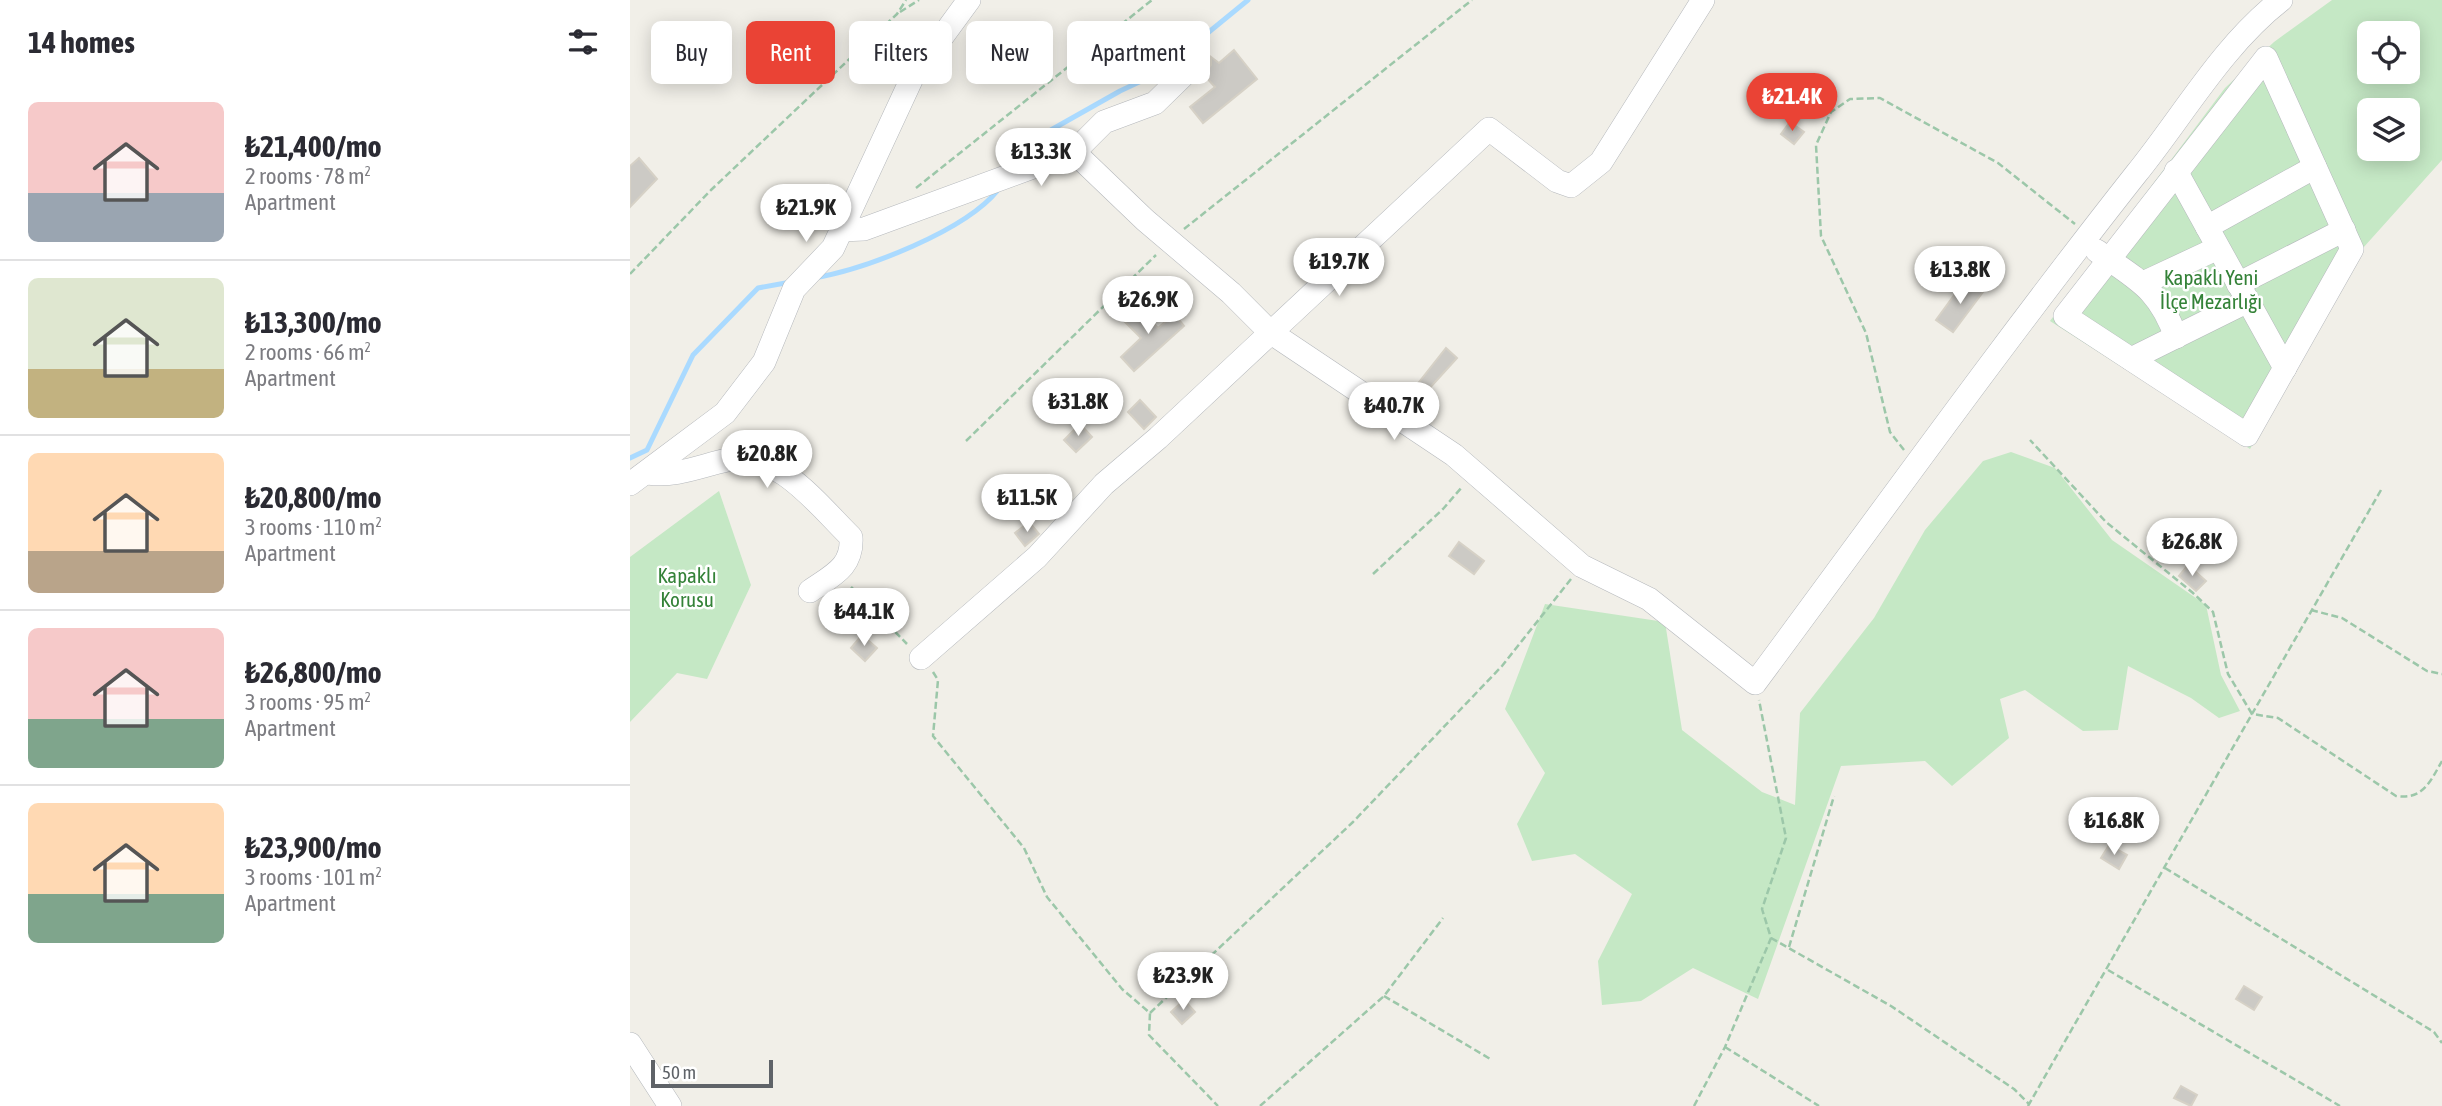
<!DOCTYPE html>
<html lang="en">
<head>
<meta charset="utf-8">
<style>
	:root { --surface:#fff; --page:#f7f7f7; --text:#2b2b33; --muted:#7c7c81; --line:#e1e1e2; --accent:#ea4335 }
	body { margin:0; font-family:"Asap Condensed",sans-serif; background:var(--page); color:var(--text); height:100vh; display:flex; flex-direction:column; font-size:26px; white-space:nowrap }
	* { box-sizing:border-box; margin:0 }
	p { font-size:23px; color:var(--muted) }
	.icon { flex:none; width:38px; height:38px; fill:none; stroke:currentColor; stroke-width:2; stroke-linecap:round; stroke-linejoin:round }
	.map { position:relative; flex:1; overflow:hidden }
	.drawer { display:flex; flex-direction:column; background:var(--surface); width:630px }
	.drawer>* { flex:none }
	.banner { position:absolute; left:21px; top:21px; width:665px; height:63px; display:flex; gap:14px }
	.buttons { position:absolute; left:1727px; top:21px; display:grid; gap:14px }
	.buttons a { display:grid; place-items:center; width:63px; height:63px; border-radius:10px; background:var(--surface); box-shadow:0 4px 18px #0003; font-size:35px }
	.scale { position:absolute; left:21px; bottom:18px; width:122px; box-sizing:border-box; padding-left:7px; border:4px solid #5f6368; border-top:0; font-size:19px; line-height:24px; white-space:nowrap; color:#5f6368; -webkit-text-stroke:5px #fff; paint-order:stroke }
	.price { position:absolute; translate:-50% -60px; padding:0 16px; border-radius:24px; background:#fff; color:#222; font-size:23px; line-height:46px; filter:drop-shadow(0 2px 4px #0008) }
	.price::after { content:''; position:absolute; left:50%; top:42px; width:21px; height:16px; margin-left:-10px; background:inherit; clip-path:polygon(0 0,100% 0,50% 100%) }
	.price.current { background:var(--accent); color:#fff }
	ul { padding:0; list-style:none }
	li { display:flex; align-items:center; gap:21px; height:175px; padding:0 28px }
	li+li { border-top:2px solid var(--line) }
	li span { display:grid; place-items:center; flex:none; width:196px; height:140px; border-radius:10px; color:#555 }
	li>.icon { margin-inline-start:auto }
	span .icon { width:84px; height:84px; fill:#fffc; stroke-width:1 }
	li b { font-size:30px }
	h2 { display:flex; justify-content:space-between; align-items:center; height:84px; padding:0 28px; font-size:30px }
	.chip { padding:0 24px; border-radius:10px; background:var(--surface); box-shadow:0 4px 18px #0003; font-size:24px; line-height:63px }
	.chip.current { background:var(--accent); color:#fff }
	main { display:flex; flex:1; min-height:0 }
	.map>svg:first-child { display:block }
	.green { fill:#c5e8c5; fill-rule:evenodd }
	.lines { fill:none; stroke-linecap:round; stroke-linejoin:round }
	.stream { stroke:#aadaff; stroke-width:5 }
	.building { fill:#cccac5; stroke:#d6d1c6; stroke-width:2 }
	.minor-casing { stroke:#b5b8bc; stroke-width:24 }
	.path { stroke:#9cc7a9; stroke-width:2.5; stroke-dasharray:7 3.5; stroke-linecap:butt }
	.minor { stroke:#fff; stroke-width:23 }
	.labels { text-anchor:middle; stroke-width:5; stroke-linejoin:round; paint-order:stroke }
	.park-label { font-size:21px; fill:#348238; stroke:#fff }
</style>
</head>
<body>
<main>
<section class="drawer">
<h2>14 homes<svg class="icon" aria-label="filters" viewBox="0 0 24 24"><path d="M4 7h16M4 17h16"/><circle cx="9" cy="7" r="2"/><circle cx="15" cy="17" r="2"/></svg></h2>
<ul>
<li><span style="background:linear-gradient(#f6c9c9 65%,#9aa5b1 0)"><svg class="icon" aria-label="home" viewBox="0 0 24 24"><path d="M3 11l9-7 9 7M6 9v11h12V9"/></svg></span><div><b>₺21,400/mo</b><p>2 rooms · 78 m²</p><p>Apartment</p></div></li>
<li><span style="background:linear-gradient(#dfe7d0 65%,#c2b280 0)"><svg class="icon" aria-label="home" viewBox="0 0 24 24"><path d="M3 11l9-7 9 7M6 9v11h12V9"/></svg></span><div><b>₺13,300/mo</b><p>2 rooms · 66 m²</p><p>Apartment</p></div></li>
<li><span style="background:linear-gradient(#ffd9b3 70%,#b9a48a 0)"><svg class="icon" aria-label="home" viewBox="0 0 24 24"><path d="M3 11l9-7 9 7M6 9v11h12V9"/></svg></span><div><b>₺20,800/mo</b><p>3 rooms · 110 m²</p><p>Apartment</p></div></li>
<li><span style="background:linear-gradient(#f6c9c9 65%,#7fa58c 0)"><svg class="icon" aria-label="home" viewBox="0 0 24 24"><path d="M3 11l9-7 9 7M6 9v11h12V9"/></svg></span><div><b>₺26,800/mo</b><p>3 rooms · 95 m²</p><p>Apartment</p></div></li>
<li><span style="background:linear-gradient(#ffd9b3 65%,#7fa58c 0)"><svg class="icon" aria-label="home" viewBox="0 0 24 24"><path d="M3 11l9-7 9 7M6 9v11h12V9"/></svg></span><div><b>₺23,900/mo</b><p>3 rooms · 101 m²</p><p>Apartment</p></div></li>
</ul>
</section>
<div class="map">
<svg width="1812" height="1106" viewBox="0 0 1812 1106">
	<rect width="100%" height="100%" fill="#f1efe8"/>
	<g class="green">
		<path d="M 1702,0 L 1812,0 L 1812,160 L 1733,248 L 1620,449 L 1420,321 L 1595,88 L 1644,42 ZM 1740,33 L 1778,33 L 1778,72 L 1740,72 ZM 1740,110 L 1778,110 L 1778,149 L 1740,149 Z"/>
		<path d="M 1381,452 L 1425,468 L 1482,540 L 1576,605 L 1591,675 L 1610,711 L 1589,718 L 1561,698 L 1498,666 L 1488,730 L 1453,731 L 1395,690 L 1370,699 L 1379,738 L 1322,786 L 1295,761 L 1211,766 L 1128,999 L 1063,968 L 1011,1001 L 972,1005 L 968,961 L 1002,894 L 945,854 L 902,861 L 887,824 L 915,773 L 875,709 L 915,604 L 1035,622 L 1052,730 L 1132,792 L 1165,805 L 1170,713 L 1244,618 L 1295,530 L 1353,461 Z"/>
		<path d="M 89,491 L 121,585 L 77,679 L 47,673 L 0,722 L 0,557 Z"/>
	</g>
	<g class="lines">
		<g class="stream">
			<path d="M 390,163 L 412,135 L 490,91 L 541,67 L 563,45 L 618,0"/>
			<path d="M 184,278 C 236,269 335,231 368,190"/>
			<path d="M 0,458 L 17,450 L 63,355 L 128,288 L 161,282"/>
		</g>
	</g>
	<g class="building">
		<path d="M 604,50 L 627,79 L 573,123 L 560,107 L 585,87 L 574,75 L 581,65 L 581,57 L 589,63 Z"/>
		<path d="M 1160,122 L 1174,132 L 1164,144 L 1151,134 Z"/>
		<path d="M 9,158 L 27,179 L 0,207 L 0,166 Z"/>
		<path d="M 1336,279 L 1353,292 L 1323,332 L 1306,320 Z"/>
		<path d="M 506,306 L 528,328 L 544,314 L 554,326 L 504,371 L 491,357 L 511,338 L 492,319 Z"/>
		<path d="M 816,348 L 827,358 L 786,403 L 778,396 Z"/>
		<path d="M 510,400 L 526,417 L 514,429 L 498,412 Z"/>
		<path d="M 450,424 L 462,437 L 446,452 L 434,440 Z"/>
		<path d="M 399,522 L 409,534 L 395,546 L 385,533 Z"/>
		<path d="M 829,542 L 854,561 L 844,574 L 819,556 Z"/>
		<path d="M 1558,565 L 1576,581 L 1566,591 L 1549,576 Z"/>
		<path d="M 232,635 L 247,648 L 235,661 L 221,648 Z"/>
		<path d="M 1479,845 L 1497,855 L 1489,869 L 1471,858 Z"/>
		<path d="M 1614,986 L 1632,997 L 1624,1010 L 1606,999 Z"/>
		<path d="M 554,1000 L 565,1012 L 552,1024 L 541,1012 Z"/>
		<path d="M 1551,1086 L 1567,1095 L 1561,1106 L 1544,1098 Z"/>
	</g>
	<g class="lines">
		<g class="minor-casing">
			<g id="minor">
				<path d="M 1636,58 L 1722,249 L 1617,435 L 1435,316 Z"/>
				<path d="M 444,152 L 515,220 L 601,293 L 640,332 L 824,455 L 952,566 L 1019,599 L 1125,683 C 1251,513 1375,340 1506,174 C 1553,116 1592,46 1651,0"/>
				<path d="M 1546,171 L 1655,368"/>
				<path d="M 1577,227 L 1685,167"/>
				<path d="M 211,230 L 234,229 L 444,152 L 474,122 L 525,103 L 568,61"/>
				<path d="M 1467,251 C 1507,280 1528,287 1546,337"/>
				<path d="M 1513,283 L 1588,248"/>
				<path d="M 1608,284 L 1714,230"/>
				<path d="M 1501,359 L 1618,301"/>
				<path d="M 18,473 C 46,477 70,466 97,460 C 146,448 190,507 221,537 C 223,567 203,575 180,591"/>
				<path d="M 0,484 L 95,413 L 134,362 L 164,289 L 203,248 L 282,78 L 339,0"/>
				<path d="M 291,658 L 407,557 L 474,484 L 528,438 L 859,129 L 927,181 L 941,186 L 971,162 L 1073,0"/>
				<path d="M 0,1044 L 40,1106"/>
			</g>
		</g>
		<g class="path">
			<path d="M 270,12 L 289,0"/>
			<path d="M 286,188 L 522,0"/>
			<path d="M 554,229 L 842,0"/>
			<path d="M 0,274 L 81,190 L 267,14 L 276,0"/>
			<path d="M 336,441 L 526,255"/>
			<path d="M 1274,450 L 1260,432 L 1236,333 L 1191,236 L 1186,145 L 1201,112 L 1220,99 L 1250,98 L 1368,163 L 1445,224"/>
			<path d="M 1751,490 L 1622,714 L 1648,718 L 1766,796 C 1793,800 1800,782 1812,761"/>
			<path d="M 743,574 L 813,509 L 832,487"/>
			<path d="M 221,587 L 277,644"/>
			<path d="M 1681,610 L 1712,618 L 1797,671 L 1812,674"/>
			<path d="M 303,672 L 308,680 L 303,736 L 394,848 L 417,897 L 492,989 L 520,1013 L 519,1035 L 588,1106"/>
			<path d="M 1535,868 L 1804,1032 L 1812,1043"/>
			<path d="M 1141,938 L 1261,1006 L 1384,1089 L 1399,1104"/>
			<path d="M 1159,947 L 1204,796"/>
			<path d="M 1478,970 L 1710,1106"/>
			<path d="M 754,996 L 862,1060"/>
			<path d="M 520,1013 L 723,822 L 872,666 L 941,579"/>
			<path d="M 1095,1047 L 1189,1106"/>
			<path d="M 630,1106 L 754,996 L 813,918"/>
			<path d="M 1064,1106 L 1095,1047 L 1141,938 L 1132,909 L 1156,838 L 1129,700"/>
			<path d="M 1398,1106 L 1622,714 L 1598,674 L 1583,612 L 1563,593 L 1476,522 L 1400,440"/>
		</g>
		<use href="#minor" class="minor"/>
	</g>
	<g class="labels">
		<g class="park-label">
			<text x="1581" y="285">Kapaklı Yeni<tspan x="1581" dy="24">İlçe Mezarlığı</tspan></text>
			<text x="57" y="583">Kapaklı<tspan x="57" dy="24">Korusu</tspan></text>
		</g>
	</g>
</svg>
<div class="buttons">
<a><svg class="icon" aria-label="locate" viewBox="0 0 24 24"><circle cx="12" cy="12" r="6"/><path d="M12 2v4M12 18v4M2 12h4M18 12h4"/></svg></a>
<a><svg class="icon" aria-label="layers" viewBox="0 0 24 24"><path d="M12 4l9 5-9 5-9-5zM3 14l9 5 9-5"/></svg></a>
</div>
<div class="scale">50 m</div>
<b class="price current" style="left:1162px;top:133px">₺21.4K</b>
<b class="price" style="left:411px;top:188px">₺13.3K</b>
<b class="price" style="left:176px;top:244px">₺21.9K</b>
<b class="price" style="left:709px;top:298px">₺19.7K</b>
<b class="price" style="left:1330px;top:306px">₺13.8K</b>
<b class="price" style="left:518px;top:336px">₺26.9K</b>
<b class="price" style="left:448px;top:438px">₺31.8K</b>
<b class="price" style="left:764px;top:442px">₺40.7K</b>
<b class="price" style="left:137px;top:490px">₺20.8K</b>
<b class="price" style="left:397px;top:534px">₺11.5K</b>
<b class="price" style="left:1562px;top:578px">₺26.8K</b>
<b class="price" style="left:234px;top:648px">₺44.1K</b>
<b class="price" style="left:1484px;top:857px">₺16.8K</b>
<b class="price" style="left:553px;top:1012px">₺23.9K</b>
<div class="banner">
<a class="chip">Buy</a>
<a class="chip current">Rent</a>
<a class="chip">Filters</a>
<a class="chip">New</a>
<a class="chip">Apartment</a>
</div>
</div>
</main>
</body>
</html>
